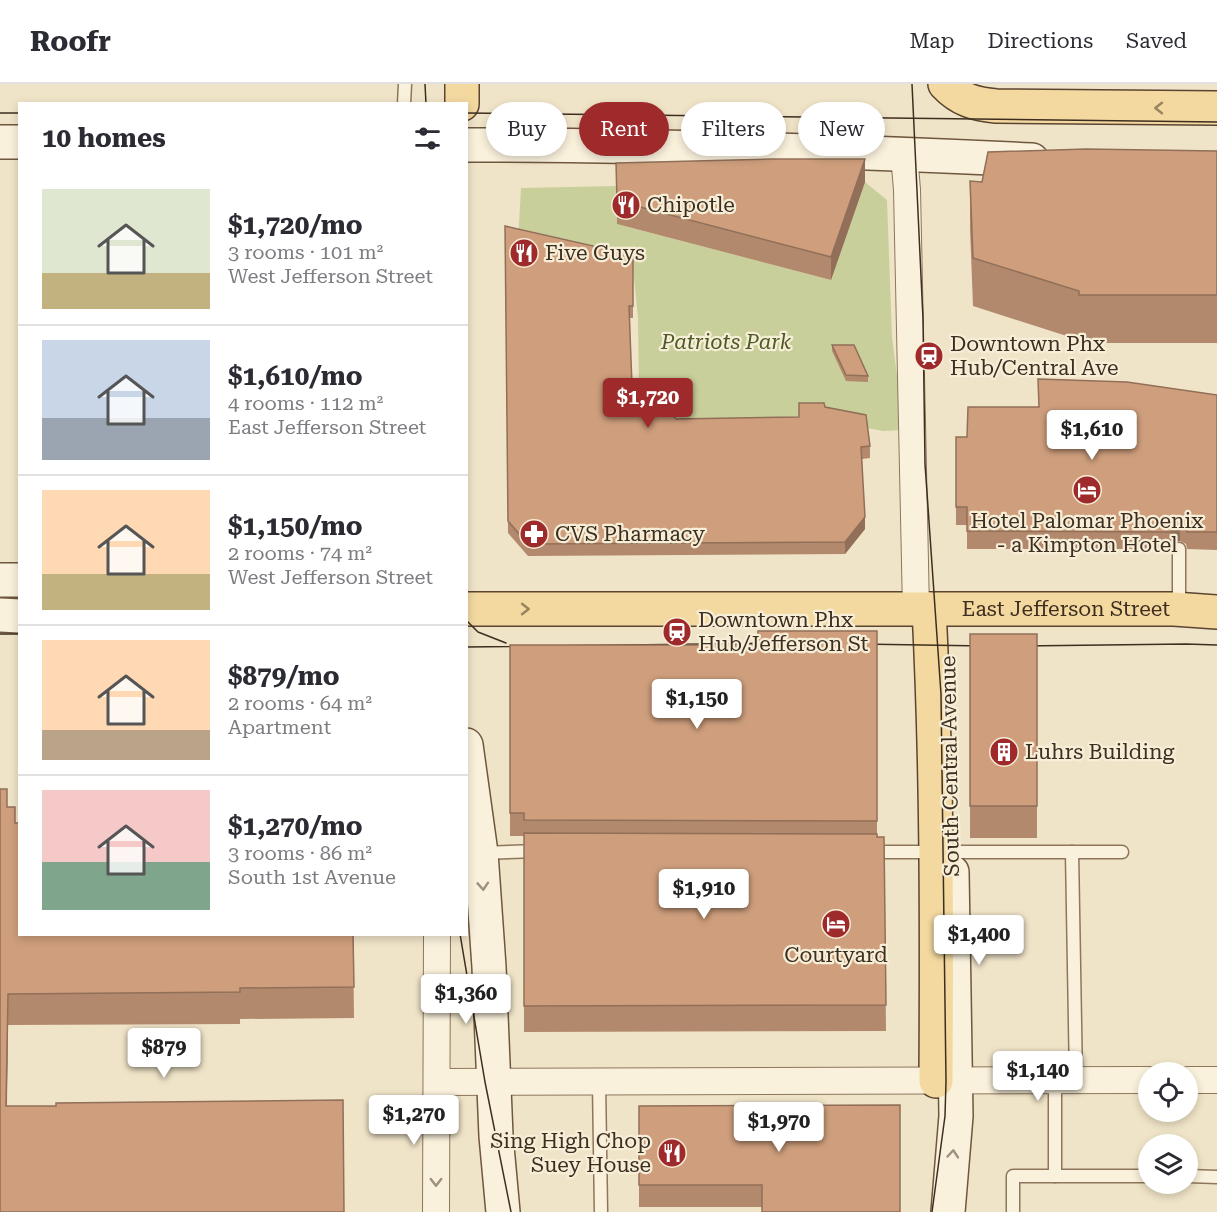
<!DOCTYPE html>
<html lang="en">
<head>
<meta charset="utf-8">
<style>
	:root { --surface:#fff; --page:#f2f2f3; --text:#2b2b33; --muted:#7c7c81; --line:#e1e1e2; --accent:#9e2a2b }
	body { margin:0; font-family:"Roboto Serif",serif; background:var(--page); color:var(--text); height:100vh; display:flex; flex-direction:column; font-size:22px; white-space:nowrap }
	* { box-sizing:border-box; margin:0 }
	p { font-size:20px; color:var(--muted) }
	.icon { flex:none; width:33px; height:33px; fill:none; stroke:currentColor; stroke-width:2; stroke-linecap:round; stroke-linejoin:round }
	.map { position:relative; flex:1; overflow:hidden }
	.drawer { position:absolute; left:18px; top:18px; width:450px; height:834px; display:flex; flex-direction:column; background:var(--surface); border-radius:0px; box-shadow:0 3px 9px #0003 }
	.drawer>* { flex:none }
	.guide { position:absolute; left:486px; top:18px; width:570px; height:54px; display:flex; gap:12px }
	.buttons { position:absolute; left:1138px; top:978px; display:grid; gap:12px }
	.buttons a { display:grid; place-items:center; width:60px; height:60px; border-radius:50%; background:var(--surface); box-shadow:0 3px 9px #0003; font-size:30px }
	.price { position:absolute; translate:-50% -51px; padding:0 14px; border-radius:6px; background:#fff; color:#222; font-size:20px; line-height:39px; filter:drop-shadow(0 2px 3px #0008) }
	.price::after { content:''; position:absolute; left:50%; top:36px; width:18px; height:14px; margin-left:-9px; background:inherit; clip-path:polygon(0 0,100% 0,50% 100%) }
	.price.selected { background:var(--accent); color:#fff }
	ul { padding:0; list-style:none }
	li { display:flex; align-items:center; gap:18px; height:150px; padding:0 24px }
	li+li { border-top:2px solid var(--line) }
	li span { display:grid; place-items:center; flex:none; width:168px; height:120px; border-radius:0px; color:#555 }
	li>.icon { margin-inline-start:auto }
	span .icon { width:72px; height:72px; fill:#fffc; stroke-width:1 }
	li b { font-size:26px }
	h2 { display:flex; justify-content:space-between; align-items:center; height:72px; padding:0 24px; font-size:26px }
	.chip { padding:0 21px; border-radius:27px; background:var(--surface); box-shadow:0 3px 9px #0003; font-size:21px; line-height:54px }
	.chip.selected { background:var(--accent); color:#fff }
	header { display:flex; align-items:center; gap:36px; box-sizing:border-box; height:84px; padding:0 30px; background:var(--surface); border-bottom:2px solid var(--line) }
	header strong { font-size:28px }
	nav { display:flex; gap:33px; margin-inline-start:auto; font-size:21px }
	.map>svg:first-child { display:block }
	.green { fill:#c9cf9b }
	.lines { fill:none; stroke-linecap:round; stroke-linejoin:round }
	.lane-casing { stroke:#8d765c; stroke-width:15 }
	.street-casing { stroke:#8d765c; stroke-width:28 }
	.secondary-casing { stroke:#6f573f; stroke-width:36 }
	.primary-casing { stroke:#5b4430; stroke-width:36 }
	.lane { stroke:#faf1dc; stroke-width:12 }
	.street { stroke:#faf1dc; stroke-width:26 }
	.secondary { stroke:#faf1dc; stroke-width:33 }
	.primary { stroke:#f3d9a0; stroke-width:33 }
	.tram { stroke:#3d2e20; stroke-width:1.5 }
	.wall { fill:#b2896c }
	.shaded-wall { fill:#916f58 }
	.building { fill:#cf9f7d; stroke:#916f58; stroke-width:1.5 }
	.oneway { stroke:#988460 }
	.oneway2 { stroke:#9c907e }
	.labels { text-anchor:middle; stroke-width:4.5; stroke-linejoin:round; paint-order:stroke }
	.poi-label { font-size:21px; fill:#3d2e20; stroke:#f7eed8; text-anchor:start }
	.park-label { font-size:21px; font-style:italic; fill:#4d5a26; stroke:#f7eed8 }
	.street-label { font-size:21px; fill:#3d2e20; stroke:#f7eed8 }
</style>
</head>
<body>
<header>
<strong>Roofr</strong>
<nav><a>Map</a><a>Directions</a><a>Saved</a></nav>
</header>
<div class="map">
<svg width="1217" height="1128" viewBox="0 0 1217 1128">
	<rect width="100%" height="100%" fill="#f0e4c8"/>
	<path class="green" d="M 865,98 L 887,116 L 892,253 L 904,346 L 883,347 L 799,331 L 799,345 L 666,347 L 639,312 L 638,234 L 633,183 L 518,157 L 521,104 L 616,102 L 617,140 L 831,196 Z"/>
	<g class="lines">
		<g class="lane-casing">
			<g id="lane">
				<path d="M 404,20 L 405,0"/>
				<path d="M 1179,465 L 1179,524"/>
				<path d="M 868,768 L 934,768"/>
				<path d="M 952,768 L 1122,768"/>
				<path d="M 1072,768 L 1076,996"/>
				<path d="M 481,769 L 538,767"/>
				<path d="M 599,998 L 601,1128"/>
				<path d="M 1055,1092 L 1055,996"/>
				<path d="M 1188,1092 L 1217,1093"/>
				<path d="M 1013,1128 L 1013,1092 L 1149,1092"/>
			</g>
		</g>
		<g class="street-casing">
			<g id="street">
				<path d="M 904,70 L 907,106 L 916,525"/>
				<path d="M 1188,996 L 1217,996"/>
				<path d="M 437,998 L 1149,996"/>
				<path d="M 436,1128 L 437,850"/>
			</g>
		</g>
		<g class="secondary-casing">
			<g id="secondary">
				<path d="M 0,58 L 20,58"/>
				<path d="M 466,61 C 655,61 844,67 1032,76"/>
				<path d="M 0,496 L 20,496"/>
				<path d="M 0,531 L 20,532"/>
				<path d="M 466,661 L 481,769 L 489,883 L 496,1052 L 503,1128"/>
				<path d="M 948,1128 L 956,1032 L 952,788"/>
			</g>
		</g>
		<g class="primary-casing">
			<g id="primary">
				<path d="M 462,0 L 462,20"/>
				<path d="M 945,0 C 960,16 975,20 996,22 L 1217,24"/>
				<path id="s1" d="M 466,525 L 1174,525 L 1217,528"/>
				<path d="M 929,525 C 937,682 937,840 936,997"/>
			</g>
		</g>
		<use href="#lane" class="lane"/>
		<use href="#street" class="street"/>
		<use href="#secondary" class="secondary"/>
		<use href="#primary" class="primary"/>
		<g class="tram">
			<path d="M 425,0 L 426,20"/>
			<path d="M 912,0 L 923,235 L 925,380 L 941,610 L 946,997 L 945,1032 L 932,1128"/>
			<path d="M 0,29 L 20,29"/>
			<path d="M 466,29 L 1217,38"/>
			<path d="M 466,536 L 478,548 L 506,559"/>
			<path d="M 0,550 L 20,550"/>
			<path d="M 859,560 L 985,562"/>
			<path d="M 1021,562 L 1186,560 L 1217,561"/>
			<path d="M 466,563 L 775,559"/>
			<path d="M 460,850 L 485,998 L 511,1128"/>
		</g>
	</g>
	<g class="wall">
		<path d="M 1217,67 L 1217,259 L 1079,259 L 1079,256 L 973,222 L 970,145 L 970,97 L 982,98 Z"/>
		<path d="M 616,79 L 865,98 L 831,196 L 617,140 Z"/>
		<path d="M 505,142 L 633,171 L 633,234 L 629,234 L 632,302 L 676,335 L 799,333 L 825,323 L 870,362 L 870,374 L 862,375 L 865,445 L 845,470 L 528,472 L 508,449 Z"/>
		<path d="M 832,261 L 868,292 L 868,298 L 846,297 L 832,267 Z"/>
		<path d="M 1217,311 L 1217,466 L 1187,465 L 1186,460 L 1180,457 L 1174,458 L 1171,465 L 967,465 L 967,441 L 956,441 L 956,423 L 967,353 Z"/>
		<path d="M 877,547 L 877,753 L 884,753 L 886,947 L 524,948 L 524,752 L 510,752 L 510,561 L 758,561 Z"/>
		<rect x="970" y="550" width="67" height="204"/>
		<path d="M 7,723 L 15,739 L 353,850 L 354,934 L 240,935 L 240,940 L 8,941 L 7,1022 L 56,1022 L 343,1016 L 0,1128 Z"/>
		<path d="M 900,1021 L 762,1123 L 639,1123 L 639,1022 Z"/>
	</g>
	<g class="shaded-wall">
		<path d="M 865,75 L 865,98 L 831,196 L 831,173 Z"/>
		<path d="M 865,433 L 865,445 L 845,470 L 845,458 Z"/>
		<path d="M 1180,439 L 1180,457 L 1174,458 L 1171,465 L 1171,448 L 1174,441 Z"/>
		<path d="M 8,910 L 8,941 L 6,1054 L 6,1022 Z"/>
	</g>
	<g class="building">
		<path d="M 1086,65 L 1217,67 L 1217,211 L 1079,211 L 1079,207 L 973,174 L 970,97 L 982,98 L 988,68 Z"/>
		<path d="M 770,75 L 865,75 L 831,173 L 617,117 L 616,79 Z"/>
		<path d="M 505,142 L 633,171 L 633,222 L 629,222 L 632,302 L 645,304 L 654,310 L 676,335 L 799,333 L 799,319 L 824,319 L 825,323 L 866,331 L 870,362 L 861,363 L 865,433 L 845,458 L 528,460 L 508,437 Z"/>
		<path d="M 832,261 L 854,261 L 868,292 L 846,291 Z"/>
		<path d="M 1038,295 L 1127,298 L 1217,311 L 1217,448 L 1187,448 L 1186,443 L 1180,439 L 1174,441 L 1171,448 L 967,447 L 967,423 L 956,423 L 956,353 L 967,353 L 968,323 L 1039,323 Z"/>
		<path d="M 758,547 L 877,547 L 877,737 L 524,736 L 524,729 L 510,729 L 510,561 L 758,561 Z"/>
		<rect x="970" y="550" width="67" height="172"/>
		<path d="M 0,705 L 7,705 L 7,723 L 15,723 L 15,739 L 20,739 L 20,850 L 353,850 L 354,903 L 240,904 L 240,908 L 8,910 L 6,1022 L 56,1022 L 56,1019 L 343,1016 L 344,1128 L 0,1128 Z"/>
		<path d="M 524,749 L 877,750 L 877,753 L 884,753 L 886,921 L 524,922 Z"/>
		<path d="M 900,1021 L 900,1128 L 762,1128 L 762,1101 L 639,1101 L 639,1022 Z"/>
	</g>
	<defs><path id="oneway-chevron" d="M-2-3.5L2.5 0L-2 3.5" fill="none" stroke-width="1.6" stroke-linecap="round" stroke-linejoin="round" transform="scale(1.5)"/></defs>
	<g class="oneway">
		<use href="#oneway-chevron" transform="translate(1159 24) rotate(-180)"/>
		<use href="#oneway-chevron" transform="translate(525 525)"/>
	</g>
	<g class="oneway2">
		<use href="#oneway-chevron" transform="translate(483 802) rotate(86)"/>
		<use href="#oneway-chevron" transform="translate(953 1070) rotate(-85)"/>
		<use href="#oneway-chevron" transform="translate(436 1098) rotate(90)"/>
	</g>
	<defs>
		<g id="restaurant-disc" transform="scale(1.5)"><circle r="9.5" fill="#9e2a2b" stroke="#f7eed8"/><path d="M-5-6h1v4h1v-4h1v4h1v-4h1v5L-1.5 .5V6h-2V.5L-5-1ZM5-6V6H3V1.5H1.5Q1.5-4 5-6Z" fill="#fff"/></g>
		<g id="station-disc" transform="scale(1.5)"><circle r="9.5" fill="#9e2a2b" stroke="#f7eed8"/><path d="M-3-6H3Q5-6 5-4V2Q5 4 3 4L4.5 6H3L1.5 4h-3L-3 6H-4.5L-3 4Q-5 4-5 2V-4Q-5-6-3-6ZM-3.5-4v3h7v-3ZM-3.5 1v1.5H-2V1ZM2 1v1.5H3.5V1Z" fill="#fff"/></g>
		<g id="hotel-disc" transform="scale(1.5)"><circle r="9.5" fill="#9e2a2b" stroke="#f7eed8"/><path d="M-6-4.5h1.5V1H6V5H4.5V3h-9V5H-6ZM-4 0a1.8 1.8 0 1 1 3.6 0ZM.5 0V-2.5h3Q6-2.5 6 0Z" fill="#fff"/></g>
		<g id="pharmacy-disc" transform="scale(1.5)"><circle r="9.5" fill="#9e2a2b" stroke="#f7eed8"/><path d="M-2-6h4v4h4v4h-4v4h-4v-4h-4v-4h4Z" fill="#fff"/></g>
		<g id="building-disc" transform="scale(1.5)"><circle r="9.5" fill="#9e2a2b" stroke="#f7eed8"/><path d="M-4-6H4V6H1V3H-1V6H-4ZM-2.5-4.3h1.7v1.8h-1.7ZM.8-4.3h1.7v1.8H.8ZM-2.5-1h1.7V.8h-1.7ZM.8-1h1.7V.8H.8Z" fill="#fff"/></g>
	</defs>
	<g fill-rule="evenodd">
		<use href="#restaurant-disc" x="626" y="121"/>
		<use href="#restaurant-disc" x="524" y="169"/>
		<use href="#station-disc" x="929" y="272"/>
		<use href="#hotel-disc" x="1087" y="406"/>
		<use href="#pharmacy-disc" x="534" y="450"/>
		<use href="#station-disc" x="677" y="548"/>
		<use href="#building-disc" x="1004" y="668"/>
		<use href="#hotel-disc" x="836" y="840"/>
		<use href="#restaurant-disc" x="672" y="1069"/>
	</g>
	<g class="labels">
		<g class="poi-label">
			<text x="647" y="128">Chipotle</text>
			<text x="545" y="176">Five Guys</text>
			<text x="950" y="267">Downtown Phx<tspan x="950" dy="24">Hub/Central Ave</tspan></text>
			<text x="1087" y="444" text-anchor="middle">Hotel Palomar Phoenix<tspan x="1087" dy="24">- a Kimpton Hotel</tspan></text>
			<text x="555" y="457">CVS Pharmacy</text>
			<text x="698" y="543">Downtown Phx<tspan x="698" dy="24">Hub/Jefferson St</tspan></text>
			<text x="1025" y="675">Luhrs Building</text>
			<text x="836" y="878" text-anchor="middle">Courtyard</text>
			<text x="651" y="1064" text-anchor="end">Sing High Chop<tspan x="651" dy="24">Suey House</tspan></text>
		</g>
		<g class="park-label">
			<text x="726" y="265">Patriots Park</text>
		</g>
		<g class="street-label">
			<text dy="7" stroke="none"><textPath href="#s1" startOffset="600">East Jefferson Street</textPath></text>
			<text transform="translate(950 682) rotate(-91)" y="7">South Central Avenue</text>
		</g>
	</g>
</svg>
<div class="buttons">
<a><svg class="icon" aria-label="locate" viewBox="0 0 24 24"><circle cx="12" cy="12" r="6"/><path d="M12 2v4M12 18v4M2 12h4M18 12h4"/></svg></a>
<a><svg class="icon" aria-label="layers" viewBox="0 0 24 24"><path d="M12 4l9 5-9 5-9-5zM3 14l9 5 9-5"/></svg></a>
</div>
<b class="price selected" style="left:648px;top:345px">$1,720</b>
<b class="price" style="left:1092px;top:377px">$1,610</b>
<b class="price" style="left:697px;top:646px">$1,150</b>
<b class="price" style="left:704px;top:836px">$1,910</b>
<b class="price" style="left:979px;top:882px">$1,400</b>
<b class="price" style="left:466px;top:941px">$1,360</b>
<b class="price" style="left:164px;top:995px">$879</b>
<b class="price" style="left:1038px;top:1018px">$1,140</b>
<b class="price" style="left:414px;top:1062px">$1,270</b>
<b class="price" style="left:779px;top:1069px">$1,970</b>
<div class="guide">
<a class="chip">Buy</a>
<a class="chip selected">Rent</a>
<a class="chip">Filters</a>
<a class="chip">New</a>
</div>
<section class="drawer">
<h2>10 homes<svg class="icon" aria-label="filters" viewBox="0 0 24 24"><path d="M4 7h16M4 17h16"/><circle cx="9" cy="7" r="2"/><circle cx="15" cy="17" r="2"/></svg></h2>
<ul>
<li><span style="background:linear-gradient(#dfe7d0 70%,#c2b280 0)"><svg class="icon" aria-label="home" viewBox="0 0 24 24"><path d="M3 11l9-7 9 7M6 9v11h12V9"/></svg></span><div><b>$1,720/mo</b><p>3 rooms · 101 m²</p><p>West Jefferson Street</p></div></li>
<li><span style="background:linear-gradient(#c9d6e8 65%,#9aa5b1 0)"><svg class="icon" aria-label="home" viewBox="0 0 24 24"><path d="M3 11l9-7 9 7M6 9v11h12V9"/></svg></span><div><b>$1,610/mo</b><p>4 rooms · 112 m²</p><p>East Jefferson Street</p></div></li>
<li><span style="background:linear-gradient(#ffd9b3 70%,#c2b280 0)"><svg class="icon" aria-label="home" viewBox="0 0 24 24"><path d="M3 11l9-7 9 7M6 9v11h12V9"/></svg></span><div><b>$1,150/mo</b><p>2 rooms · 74 m²</p><p>West Jefferson Street</p></div></li>
<li><span style="background:linear-gradient(#ffd9b3 75%,#b9a48a 0)"><svg class="icon" aria-label="home" viewBox="0 0 24 24"><path d="M3 11l9-7 9 7M6 9v11h12V9"/></svg></span><div><b>$879/mo</b><p>2 rooms · 64 m²</p><p>Apartment</p></div></li>
<li><span style="background:linear-gradient(#f6c9c9 60%,#7fa58c 0)"><svg class="icon" aria-label="home" viewBox="0 0 24 24"><path d="M3 11l9-7 9 7M6 9v11h12V9"/></svg></span><div><b>$1,270/mo</b><p>3 rooms · 86 m²</p><p>South 1st Avenue</p></div></li>
</ul>
</section>
</div>
</body>
</html>
